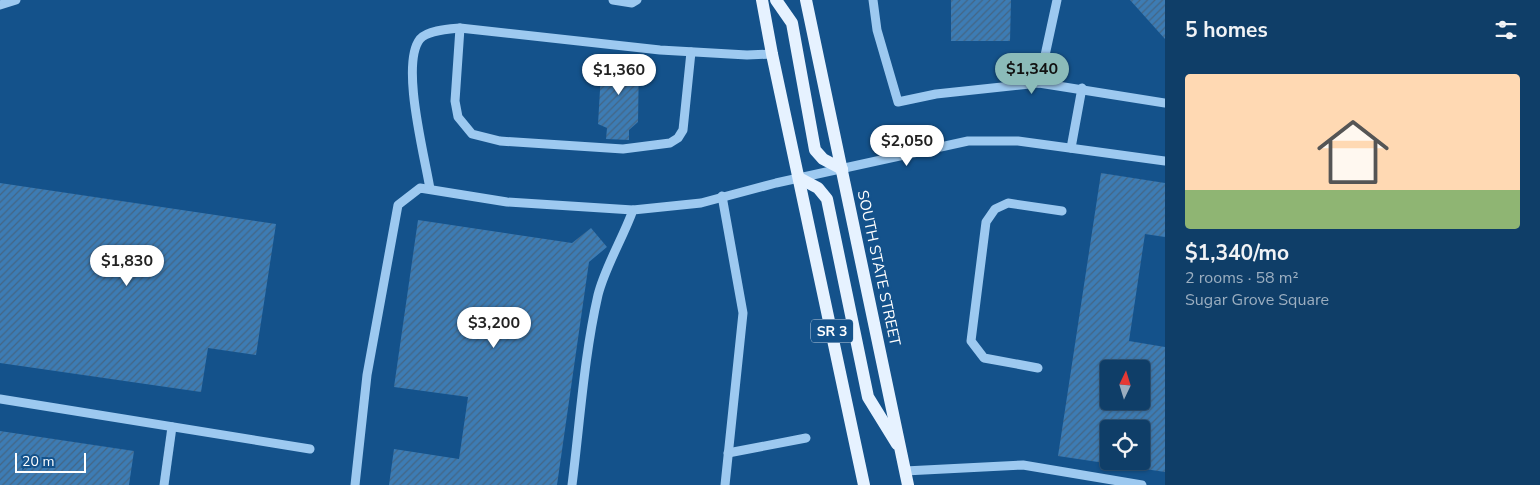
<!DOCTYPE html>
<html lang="en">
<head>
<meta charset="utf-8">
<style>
	:root { --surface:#0f3e68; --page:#1d4971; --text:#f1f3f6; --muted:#9baec0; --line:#2f577c; --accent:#8bbbb9 }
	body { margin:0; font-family:"Nunito Sans",sans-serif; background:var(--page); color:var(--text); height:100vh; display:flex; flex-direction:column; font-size:19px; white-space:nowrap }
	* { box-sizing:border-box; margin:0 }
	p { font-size:16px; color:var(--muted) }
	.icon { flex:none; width:28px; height:28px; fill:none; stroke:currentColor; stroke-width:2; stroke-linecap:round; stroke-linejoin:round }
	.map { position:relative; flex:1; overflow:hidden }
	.drawer { display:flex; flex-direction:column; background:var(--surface); width:375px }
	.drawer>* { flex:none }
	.needle { width:32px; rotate:4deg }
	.tools { position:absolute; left:1100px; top:360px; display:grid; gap:10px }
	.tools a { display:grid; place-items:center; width:50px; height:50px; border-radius:5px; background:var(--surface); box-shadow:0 1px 4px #0004,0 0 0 1px var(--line); font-size:25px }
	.scale { position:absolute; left:15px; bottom:12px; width:71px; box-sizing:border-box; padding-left:5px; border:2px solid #fff; border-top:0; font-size:14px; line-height:18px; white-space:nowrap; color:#fff; -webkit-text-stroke:4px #14528b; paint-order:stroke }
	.price { position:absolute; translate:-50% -42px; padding:0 11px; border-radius:18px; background:#fff; color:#222; font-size:16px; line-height:32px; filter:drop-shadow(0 1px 2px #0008) }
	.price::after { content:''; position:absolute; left:50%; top:30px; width:15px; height:11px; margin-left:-8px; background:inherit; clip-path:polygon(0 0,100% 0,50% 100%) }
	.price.on { background:var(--accent); color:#111 }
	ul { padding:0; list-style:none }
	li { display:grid; align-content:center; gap:10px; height:265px; padding:0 20px }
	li+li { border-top:1px solid var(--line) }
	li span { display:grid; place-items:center; height:155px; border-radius:5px; color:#555 }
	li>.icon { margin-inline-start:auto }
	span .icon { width:90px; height:90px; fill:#fffc; stroke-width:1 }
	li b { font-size:21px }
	h2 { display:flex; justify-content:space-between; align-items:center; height:60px; padding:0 20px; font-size:21px }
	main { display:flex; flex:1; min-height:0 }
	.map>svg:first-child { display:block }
	.building { fill:url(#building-hatch); fill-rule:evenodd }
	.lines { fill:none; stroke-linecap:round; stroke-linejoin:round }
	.minor { stroke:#9dc9f0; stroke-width:9 }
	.major { stroke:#e6f2ff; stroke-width:12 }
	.labels { text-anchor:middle; stroke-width:5; stroke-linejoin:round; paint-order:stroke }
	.shield { fill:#14528b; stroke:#b8cbdc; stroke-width:1 }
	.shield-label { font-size:14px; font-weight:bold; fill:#fff }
	.street-label { font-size:15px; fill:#fff; stroke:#14528b }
</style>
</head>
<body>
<main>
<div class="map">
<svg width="1165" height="485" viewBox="0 0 1165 485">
	<defs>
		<pattern id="building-hatch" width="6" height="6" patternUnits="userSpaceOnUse" patternTransform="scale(1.25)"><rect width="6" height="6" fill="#3d7cb4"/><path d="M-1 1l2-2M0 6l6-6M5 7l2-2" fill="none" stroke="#446685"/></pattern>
	</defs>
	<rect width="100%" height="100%" fill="#14528b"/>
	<g class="building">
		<path d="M 951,0 L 1011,0 L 1010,41 L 951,41 Z"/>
		<path d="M 1130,0 L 1165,0 L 1165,39 Z"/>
		<path d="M 602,56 L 639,59 L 638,122 L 629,130 L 629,140 L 606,139 L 607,128 L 598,124 Z"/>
		<path d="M 1101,173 L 1165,183 L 1165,237 L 1145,234 L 1129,341 L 1165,347 L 1165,472 L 1058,456 ZM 1109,369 L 1141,369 L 1141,401 L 1109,401 ZM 1109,429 L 1141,429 L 1141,461 L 1109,461 Z"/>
		<path d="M 0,183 L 276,224 L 256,355 L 208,348 L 201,392 L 0,363 Z"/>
		<path d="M 418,220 L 572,243 L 591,228 L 607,247 L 589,262 L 557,485 L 389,485 L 394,449 L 459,459 L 468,397 L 394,387 Z"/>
		<path d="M 0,431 L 134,451 L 129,485 L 0,485 Z"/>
	</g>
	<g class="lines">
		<g class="minor">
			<path d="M 613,0 L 632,3 L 637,0"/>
			<path d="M 873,0 L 877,30 L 898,102 L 936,94 L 1039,83 L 1165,103"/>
			<path d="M 0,5 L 16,0"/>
			<path d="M 460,28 L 455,101 L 458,117 L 472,134 L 500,141 L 623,149 L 670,143 L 678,138 L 683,130 L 691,52"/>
			<path d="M 1039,83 L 1057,0"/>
			<path d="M 1071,148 L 1082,88"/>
			<path d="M 430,189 C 425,157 400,64 420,39 C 428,30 449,29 460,28 L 660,50 L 747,55 L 772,54"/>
			<path d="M 722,196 L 743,313 L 725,485"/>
			<path d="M 1038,368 L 984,358 L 971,341 L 986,222 L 995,209 L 1008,203 L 1062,211"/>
			<path d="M 0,399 L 310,449"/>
			<path d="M 728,453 L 806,438"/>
			<path d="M 905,471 L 1023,465 L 1142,485"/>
			<path d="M 164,485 L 172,427"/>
			<path d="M 355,485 L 367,375 L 398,205 L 420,188 L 507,202 L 633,210"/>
			<path d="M 572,485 C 580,422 584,356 598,295 C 605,267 623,238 633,210 L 701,203 L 776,183 L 968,141 L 1018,141 L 1165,161"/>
		</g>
		<g class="major">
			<path d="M 762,0 L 772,54 L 864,485"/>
			<path d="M 776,0 L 792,23 L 815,150 L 823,159 L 842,169"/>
			<path d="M 806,0 L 908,485"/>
			<path d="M 799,178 L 818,188 L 827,199 L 868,397 L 897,444"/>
		</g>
	</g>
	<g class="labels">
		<rect class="shield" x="811" y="319.5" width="42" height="23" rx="4"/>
		<g class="shield-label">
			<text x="832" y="336">SR 3</text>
		</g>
		<g class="street-label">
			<text transform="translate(879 268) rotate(78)" y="5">SOUTH STATE STREET</text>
		</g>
	</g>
</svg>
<div class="tools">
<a><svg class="needle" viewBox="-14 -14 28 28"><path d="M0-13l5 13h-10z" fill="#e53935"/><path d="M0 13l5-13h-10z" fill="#9baec0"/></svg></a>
<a><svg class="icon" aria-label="locate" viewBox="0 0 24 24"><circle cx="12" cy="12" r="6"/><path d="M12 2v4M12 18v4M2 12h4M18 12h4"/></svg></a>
</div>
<div class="scale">20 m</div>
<b class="price on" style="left:1032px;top:95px">$1,340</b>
<b class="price" style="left:619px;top:96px">$1,360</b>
<b class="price" style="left:907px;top:167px">$2,050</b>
<b class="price" style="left:127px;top:287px">$1,830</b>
<b class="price" style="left:494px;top:349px">$3,200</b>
</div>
<section class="drawer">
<h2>5 homes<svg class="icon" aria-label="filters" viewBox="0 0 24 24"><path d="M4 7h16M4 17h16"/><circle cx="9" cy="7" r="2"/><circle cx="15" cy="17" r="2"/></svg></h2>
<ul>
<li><span style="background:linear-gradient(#ffd9b3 75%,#8fb573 0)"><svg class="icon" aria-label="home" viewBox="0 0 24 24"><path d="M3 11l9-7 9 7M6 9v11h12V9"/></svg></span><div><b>$1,340/mo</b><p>2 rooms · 58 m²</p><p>Sugar Grove Square</p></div></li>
</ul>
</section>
</main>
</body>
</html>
